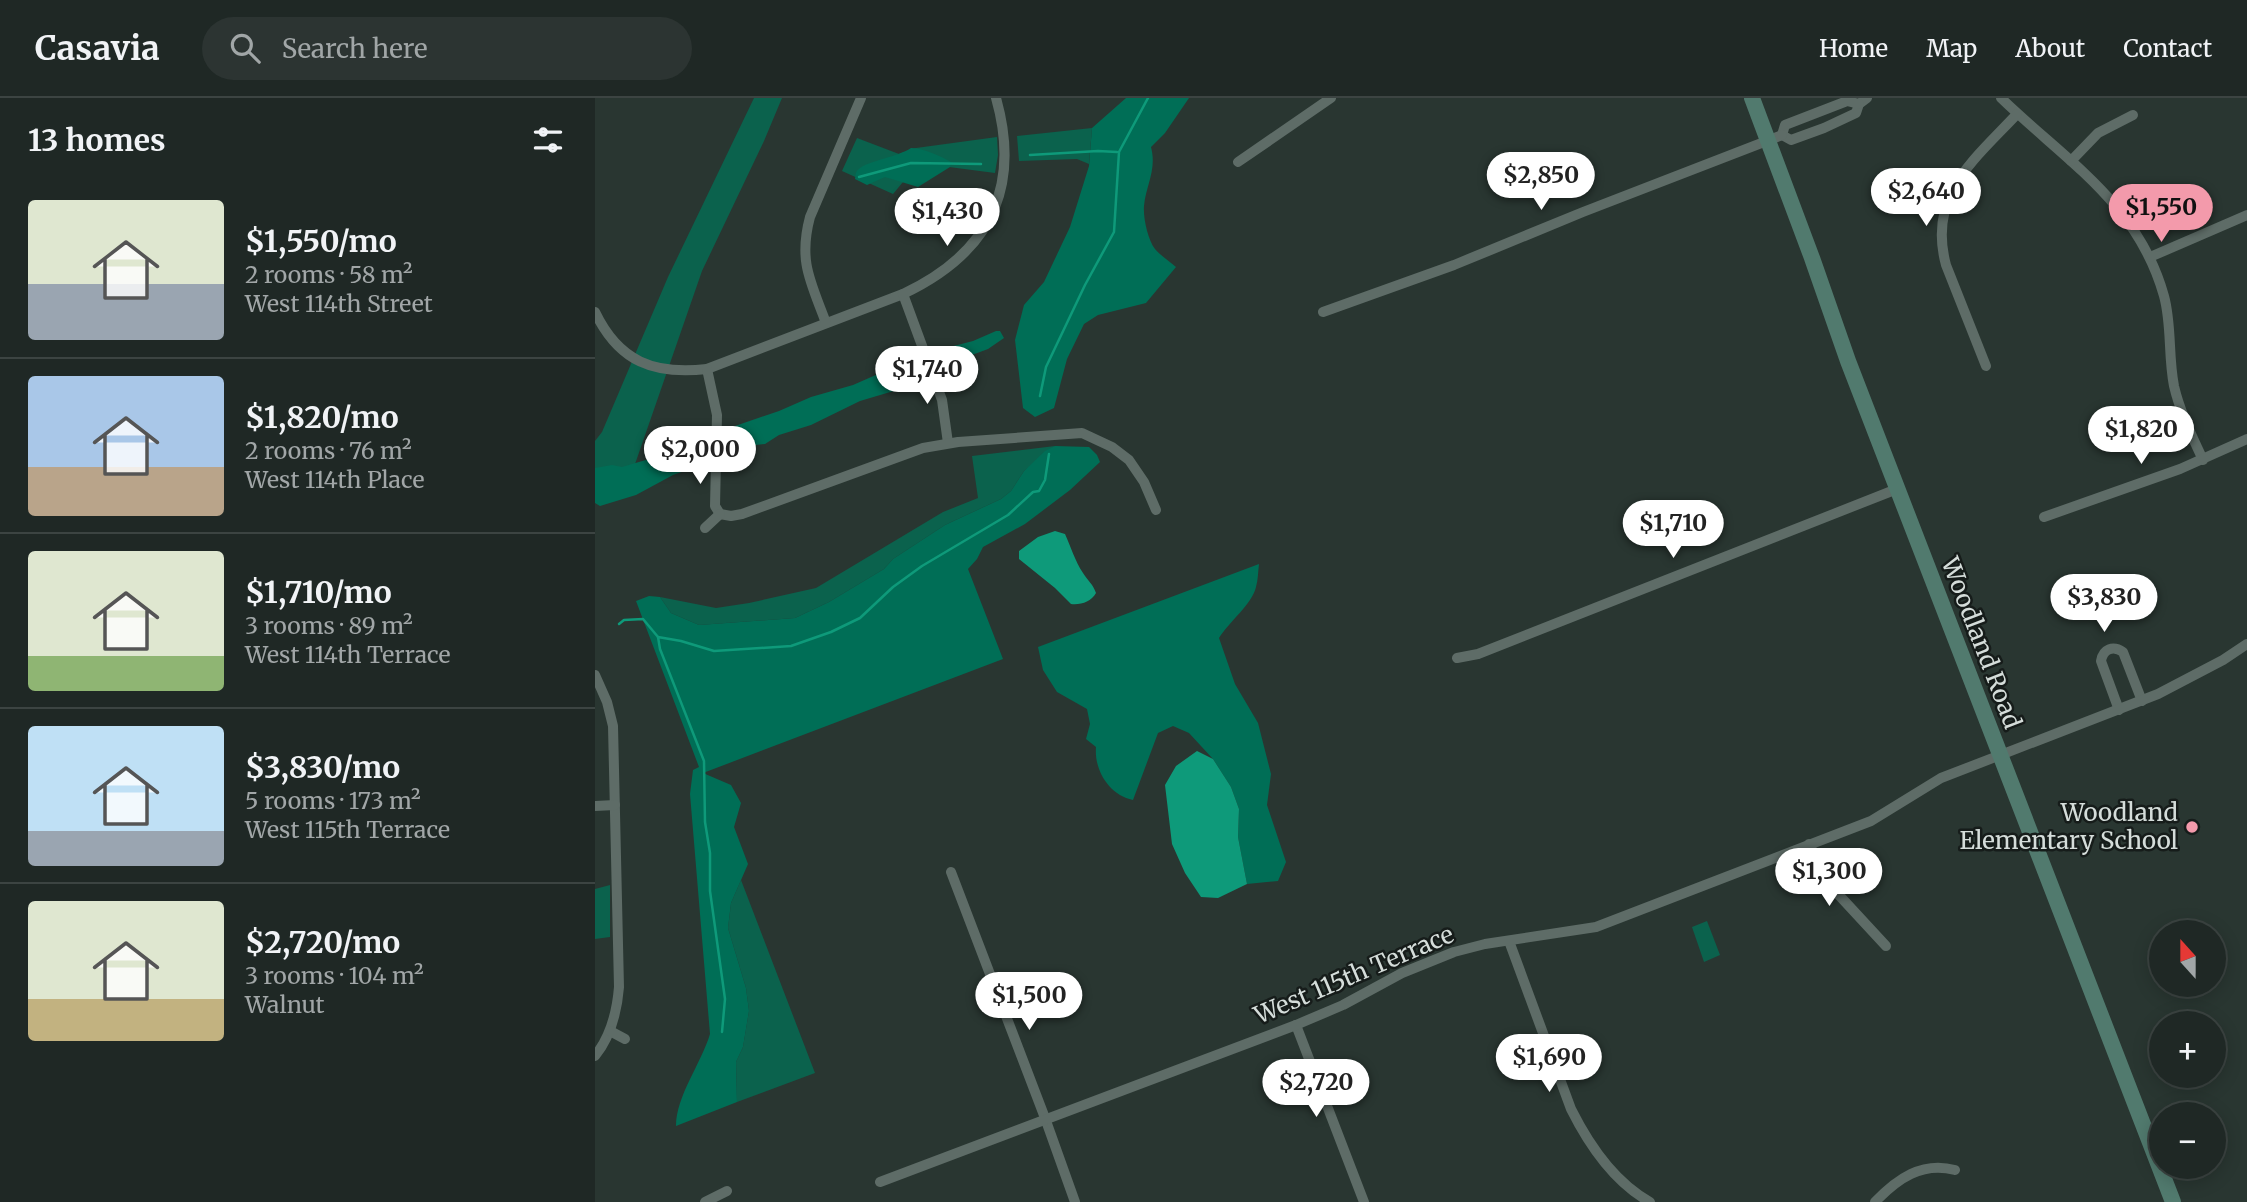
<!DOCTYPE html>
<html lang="en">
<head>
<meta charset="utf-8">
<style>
	:root { --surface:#1f2825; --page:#2c3432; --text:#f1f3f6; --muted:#a1a6a7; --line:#3c4442; --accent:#f39aab }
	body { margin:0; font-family:Merriweather,serif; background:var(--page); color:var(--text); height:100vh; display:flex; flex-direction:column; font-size:26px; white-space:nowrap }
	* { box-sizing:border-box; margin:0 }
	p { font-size:23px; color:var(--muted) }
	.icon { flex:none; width:38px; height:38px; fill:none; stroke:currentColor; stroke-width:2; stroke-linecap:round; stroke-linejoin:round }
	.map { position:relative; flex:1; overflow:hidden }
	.side { display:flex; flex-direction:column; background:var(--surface); width:595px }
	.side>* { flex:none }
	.needle { width:46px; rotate:339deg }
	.buttons { position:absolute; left:1554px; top:822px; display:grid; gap:14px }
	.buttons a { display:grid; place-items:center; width:77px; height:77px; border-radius:50%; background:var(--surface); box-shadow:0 4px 18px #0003,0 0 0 2px var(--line); font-size:35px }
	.price { position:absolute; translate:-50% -60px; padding:0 16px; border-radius:24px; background:#fff; color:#222; font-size:23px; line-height:46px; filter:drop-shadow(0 2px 4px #0008) }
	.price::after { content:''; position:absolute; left:50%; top:42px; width:21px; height:16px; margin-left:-10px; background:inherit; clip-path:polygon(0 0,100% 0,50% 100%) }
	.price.selected { background:var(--accent); color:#111 }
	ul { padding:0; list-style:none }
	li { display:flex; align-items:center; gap:21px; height:175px; padding:0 28px }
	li+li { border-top:2px solid var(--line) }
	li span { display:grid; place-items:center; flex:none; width:196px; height:140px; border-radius:7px; color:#555 }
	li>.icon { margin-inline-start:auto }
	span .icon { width:84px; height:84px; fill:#fffc; stroke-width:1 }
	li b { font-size:30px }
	h2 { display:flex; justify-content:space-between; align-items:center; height:84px; padding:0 28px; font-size:30px }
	header { display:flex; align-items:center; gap:42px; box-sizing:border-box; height:98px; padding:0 35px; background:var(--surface); border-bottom:2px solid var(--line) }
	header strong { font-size:33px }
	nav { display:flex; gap:38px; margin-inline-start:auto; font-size:24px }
	.search { width:490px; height:63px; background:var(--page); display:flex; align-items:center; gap:18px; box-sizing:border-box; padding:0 24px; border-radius:38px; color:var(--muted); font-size:26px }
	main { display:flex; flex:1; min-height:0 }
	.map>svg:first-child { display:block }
	.green { fill:#0b624d }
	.forest { fill:#006e56 }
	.water { fill:#0e9a7a }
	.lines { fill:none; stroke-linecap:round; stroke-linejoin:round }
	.stream { stroke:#0e9a7a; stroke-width:2.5 }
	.street { stroke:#5e6c67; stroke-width:10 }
	.secondary { stroke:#517a6e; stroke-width:16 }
	.poi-dot { fill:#f39aab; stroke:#161c1a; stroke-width:2.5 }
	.labels { text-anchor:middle; stroke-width:5; stroke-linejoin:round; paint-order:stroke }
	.street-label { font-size:24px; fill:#d5ddda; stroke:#161c1a }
	.poi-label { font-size:24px; fill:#d5ddda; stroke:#161c1a; text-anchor:end }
</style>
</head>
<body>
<header>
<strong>Casavia</strong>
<div class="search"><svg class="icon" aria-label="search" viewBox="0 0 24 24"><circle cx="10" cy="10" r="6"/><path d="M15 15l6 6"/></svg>Search here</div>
<nav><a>Home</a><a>Map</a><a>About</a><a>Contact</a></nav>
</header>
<main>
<section class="side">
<h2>13 homes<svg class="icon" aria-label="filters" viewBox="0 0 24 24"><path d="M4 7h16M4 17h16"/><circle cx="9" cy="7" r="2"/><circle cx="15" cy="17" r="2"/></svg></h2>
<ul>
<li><span style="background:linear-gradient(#dfe7d0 60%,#9aa5b1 0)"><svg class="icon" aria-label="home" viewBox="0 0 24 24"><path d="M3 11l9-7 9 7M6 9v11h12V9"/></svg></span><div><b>$1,550/mo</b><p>2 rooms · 58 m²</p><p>West 114th Street</p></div></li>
<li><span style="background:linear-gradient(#a9c7e8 65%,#b9a48a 0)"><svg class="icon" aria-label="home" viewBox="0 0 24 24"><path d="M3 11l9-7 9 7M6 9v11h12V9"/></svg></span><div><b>$1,820/mo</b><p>2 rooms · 76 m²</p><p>West 114th Place</p></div></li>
<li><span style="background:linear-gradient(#dfe7d0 75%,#8fb573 0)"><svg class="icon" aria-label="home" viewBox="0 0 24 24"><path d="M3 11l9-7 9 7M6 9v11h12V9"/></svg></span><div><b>$1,710/mo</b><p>3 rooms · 89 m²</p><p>West 114th Terrace</p></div></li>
<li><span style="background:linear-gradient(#bfe0f5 75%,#9aa5b1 0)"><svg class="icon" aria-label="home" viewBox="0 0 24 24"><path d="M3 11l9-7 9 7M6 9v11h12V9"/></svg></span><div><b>$3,830/mo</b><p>5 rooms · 173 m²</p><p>West 115th Terrace</p></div></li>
<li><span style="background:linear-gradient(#dfe7d0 70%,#c2b280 0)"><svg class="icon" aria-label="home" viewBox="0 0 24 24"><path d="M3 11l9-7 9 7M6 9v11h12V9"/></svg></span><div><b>$2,720/mo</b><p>3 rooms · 104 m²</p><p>Walnut</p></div></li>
</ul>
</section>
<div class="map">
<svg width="1652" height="1104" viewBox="0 0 1652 1104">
	<rect width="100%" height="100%" fill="#293631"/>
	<g class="green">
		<path d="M 159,0 L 187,0 L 169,43 L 107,173 L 39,369 L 0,378 L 0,343 L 7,334 L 73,179 Z"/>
		<path d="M 497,30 L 494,66 L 482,61 L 424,63 L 422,38 Z"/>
		<path d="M 402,39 L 403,57 L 400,75 L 354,69 L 308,84 L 298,96 L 247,73 L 262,40 L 304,56 L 321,50 Z"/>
		<path d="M 460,348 L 429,373 L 416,393 L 406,401 L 350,427 L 298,461 L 289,471 L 234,504 L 200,520 L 104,527 L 76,515 L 65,499 L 121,510 L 154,505 L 221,490 L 348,414 L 383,400 L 377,358 Z"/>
		<path d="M 146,782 L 220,975 L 142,1004 L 141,964 L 148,949 L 154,913 L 151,890 L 133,830 L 136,805 Z"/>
		<path d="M 15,787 L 15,839 L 0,841 L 0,791 Z"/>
		<path d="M 1112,823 L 1125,857 L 1109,864 L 1097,829 Z"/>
	</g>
	<g class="forest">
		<path d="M 531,0 L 594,0 L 570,35 L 556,49 C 562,72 551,87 549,108 C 548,120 553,142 560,151 C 565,157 574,163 581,169 L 551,205 L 503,217 L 489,226 L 472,261 L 459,310 L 440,319 L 428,310 L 420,242 L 429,207 L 449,184 L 475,129 L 494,68 L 497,30 Z"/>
		<path d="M 316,50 C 327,50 346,58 356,64 L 355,69 L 323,89 L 290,79 L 272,87 L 260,81 C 261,75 260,74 265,70 C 274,63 302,59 316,50 Z"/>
		<path d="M 401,233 L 405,233 L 409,240 L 393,251 L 350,267 L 347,251 L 378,243 Z"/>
		<path d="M 322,263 L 325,272 L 302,292 L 265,303 L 216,327 L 184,337 L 170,346 L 145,349 L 138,341 L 140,328 L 184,313 L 216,299 L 258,287 L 299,269 Z"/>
		<path d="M 108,346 L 113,350 L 108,365 L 98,370 L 78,377 L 41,397 L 5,408 L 0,405 L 0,370 L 17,367 L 27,369 L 71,356 L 96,353 Z"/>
		<path d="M 460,348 L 494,349 L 502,357 L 505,364 L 475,392 L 430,426 L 388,449 L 382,461 L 373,471 L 408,561 L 108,675 L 136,687 L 146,705 L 139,729 L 153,766 L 136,805 L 133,830 L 151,890 L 154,913 L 148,949 L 141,964 L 142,1004 L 81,1028 C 81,998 106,966 115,936 L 95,696 L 98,672 L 104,669 L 41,503 L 54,498 L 65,499 L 76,515 L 104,527 L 200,520 L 234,504 L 289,471 L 298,461 L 350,427 L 406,401 L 416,393 L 429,373 L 450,353 Z"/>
		<path d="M 664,466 C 663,474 663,482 661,489 C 657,506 634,524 624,540 L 640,586 L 663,625 L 676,676 L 672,707 L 691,764 L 683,783 L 652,786 L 643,739 L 644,711 L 636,689 L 618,661 L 594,635 L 578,628 L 563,635 L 538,702 C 514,697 499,672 501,649 L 491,641 L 495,626 L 492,611 L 462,594 L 448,572 L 443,549 Z"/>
	</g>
	<g class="water">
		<path d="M 460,433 L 470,436 C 476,449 480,463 488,475 C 493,483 498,486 501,495 C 496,504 486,507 476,506 L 460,490 L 424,461 L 424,453 L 443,439 Z"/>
		<path d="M 602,653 L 618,661 L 636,689 L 644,711 L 643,739 L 652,786 L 623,800 L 606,799 L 590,775 L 577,746 L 570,687 L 581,668 Z"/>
	</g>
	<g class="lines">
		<g class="stream">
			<path d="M 435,57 L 503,53 L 522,54"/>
			<path d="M 264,79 L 316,65 L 386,66"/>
			<path d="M 445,298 L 451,269 L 490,187 L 519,134 L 524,54 L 553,0"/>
			<path d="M 24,526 L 29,522 L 48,521 L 63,539"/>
			<path d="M 127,934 L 130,901 L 115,793 L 115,755 L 110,724 L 109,663 L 65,551 L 63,539 L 86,543 L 119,553 L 196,548 L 236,534 L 265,520 L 298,489 L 327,468 L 413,417 L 438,394 L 444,393 L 450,382 L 454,356"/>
		</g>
		<g class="street">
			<path d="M 1406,0 C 1471,63 1543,105 1569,198 C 1577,227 1573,258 1579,288 C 1585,314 1597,338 1608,362"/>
			<path d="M 1187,37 L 1196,42 L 1229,30 L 1261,15 L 1264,6 L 1272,0"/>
			<path d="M 1187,37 L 1190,27 L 1252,3 L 1264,6"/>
			<path d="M 1476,63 L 1503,35 L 1538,17"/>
			<path d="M 643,64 L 736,0"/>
			<path d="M 1555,159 L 1652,117"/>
			<path d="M 0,214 C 24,264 59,277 112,271 L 308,196"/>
			<path d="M 728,214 L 859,167 L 988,114 L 1187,37"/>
			<path d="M 231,225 C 216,184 203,164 215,119 L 266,0"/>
			<path d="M 1391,268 L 1351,167 C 1332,97 1379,62 1422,16"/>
			<path d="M 112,271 L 122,317 L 120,408 L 125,416"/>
			<path d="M 353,345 L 347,302 L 308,196 C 393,156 427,92 401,0"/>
			<path d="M 125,416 L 136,418 L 147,416 L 328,350 L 363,344 L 487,335 L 517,349 L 534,362 L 549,384 L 561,412"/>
			<path d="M 1449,419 L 1585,371 L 1652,341"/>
			<path d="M 110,430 L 125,416"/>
			<path d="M 862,560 L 883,556 L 1302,391"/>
			<path d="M 0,577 L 12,604 L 18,628 L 24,889 C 22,914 16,938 0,958"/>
			<path d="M 1524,612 L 1506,563 C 1508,551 1518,547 1528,554 L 1547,603"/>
			<path d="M 0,708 L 20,707"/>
			<path d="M 1214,746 L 1228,774 L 1242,795 L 1291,848"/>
			<path d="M 356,774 L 450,1020 L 480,1104"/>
			<path d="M 914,843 L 976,1011 C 994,1047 1019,1084 1055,1104"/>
			<path d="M 701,927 L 769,1104"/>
			<path d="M 15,933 L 30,941"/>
			<path d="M 285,1084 L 701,927 L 748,907 L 807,875 L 859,854 L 890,846 L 1001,829 L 1276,723 L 1346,680 L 1563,596 L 1628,562 L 1652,546"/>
			<path d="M 110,1104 L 132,1093"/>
			<path d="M 1280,1104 C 1302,1081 1327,1063 1360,1072"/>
		</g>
		<path class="secondary" d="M 1157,0 L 1217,160 L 1253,263 L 1578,1104"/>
	</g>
	<circle class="poi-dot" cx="1597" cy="729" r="7"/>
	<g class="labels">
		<g class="street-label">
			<text transform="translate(1386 545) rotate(69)" y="8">Woodland Road</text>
			<text transform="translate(759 877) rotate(-23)" y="8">West 115th Terrace</text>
		</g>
		<g class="poi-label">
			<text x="1583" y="723">Woodland<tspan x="1583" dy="28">Elementary School</tspan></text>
		</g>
	</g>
</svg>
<div class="buttons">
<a><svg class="needle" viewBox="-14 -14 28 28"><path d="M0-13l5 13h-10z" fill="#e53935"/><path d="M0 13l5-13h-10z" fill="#a1a6a7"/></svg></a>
<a>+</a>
<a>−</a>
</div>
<b class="price" style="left:946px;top:114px">$2,850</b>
<b class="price" style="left:1331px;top:130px">$2,640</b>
<b class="price selected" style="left:1566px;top:146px">$1,550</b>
<b class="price" style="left:352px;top:150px">$1,430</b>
<b class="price" style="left:332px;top:308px">$1,740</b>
<b class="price" style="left:1546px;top:368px">$1,820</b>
<b class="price" style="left:105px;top:388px">$2,000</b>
<b class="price" style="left:1078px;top:462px">$1,710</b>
<b class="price" style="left:1509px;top:536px">$3,830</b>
<b class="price" style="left:1234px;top:810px">$1,300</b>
<b class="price" style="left:434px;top:934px">$1,500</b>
<b class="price" style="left:954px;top:996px">$1,690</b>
<b class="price" style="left:721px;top:1021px">$2,720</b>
</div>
</main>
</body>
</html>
